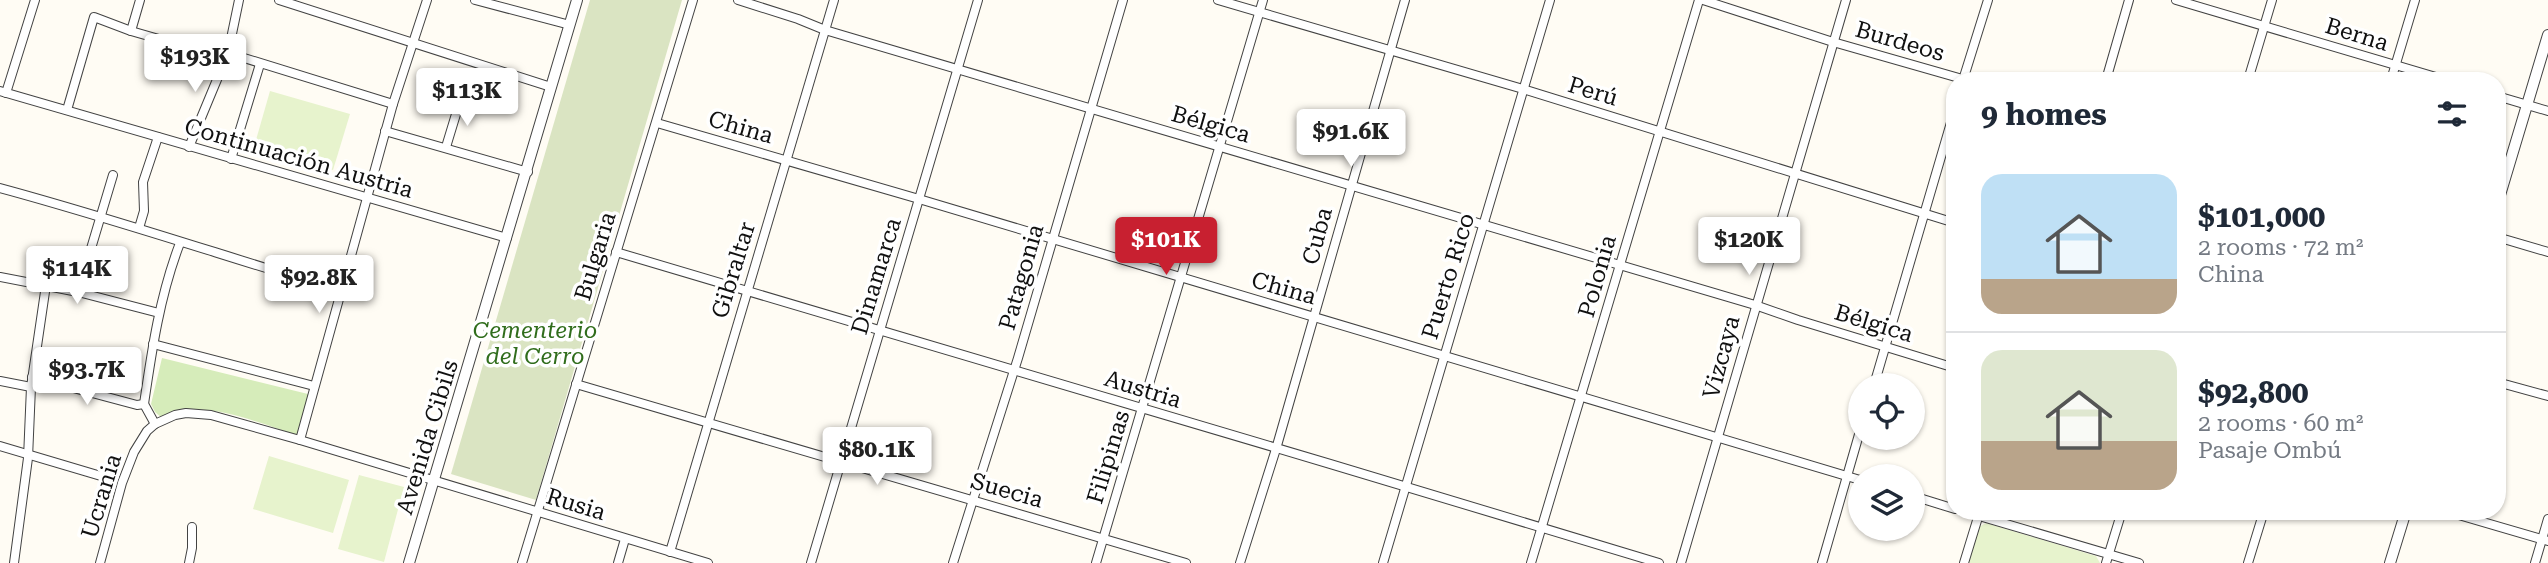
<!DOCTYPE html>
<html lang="en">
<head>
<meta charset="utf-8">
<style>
	:root { --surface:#fff; --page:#f6f6f7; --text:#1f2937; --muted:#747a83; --line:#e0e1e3; --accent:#c82030 }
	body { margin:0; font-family:"Roboto Serif",serif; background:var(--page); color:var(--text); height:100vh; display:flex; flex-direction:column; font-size:26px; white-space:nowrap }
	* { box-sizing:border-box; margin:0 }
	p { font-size:23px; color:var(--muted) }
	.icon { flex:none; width:38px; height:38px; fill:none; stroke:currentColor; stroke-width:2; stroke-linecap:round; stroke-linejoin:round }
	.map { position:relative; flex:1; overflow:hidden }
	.sheet { position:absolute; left:1946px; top:72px; width:560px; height:448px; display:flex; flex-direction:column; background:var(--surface); border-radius:28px; box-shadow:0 2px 5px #0004 }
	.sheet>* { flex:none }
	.controls { position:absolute; left:1848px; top:373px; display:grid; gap:14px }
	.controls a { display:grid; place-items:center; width:77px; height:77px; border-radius:50%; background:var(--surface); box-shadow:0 2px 5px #0004; font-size:35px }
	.price { position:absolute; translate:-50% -60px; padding:0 16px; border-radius:7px; background:#fff; color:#222; font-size:23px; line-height:46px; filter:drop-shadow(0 2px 4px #0008) }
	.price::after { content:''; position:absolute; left:50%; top:42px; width:21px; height:16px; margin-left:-10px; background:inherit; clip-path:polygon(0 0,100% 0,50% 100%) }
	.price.selected { background:var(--accent); color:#fff }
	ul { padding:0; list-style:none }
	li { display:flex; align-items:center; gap:21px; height:175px; padding:0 35px }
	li+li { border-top:2px solid var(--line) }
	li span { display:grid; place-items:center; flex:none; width:196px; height:140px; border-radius:21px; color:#555 }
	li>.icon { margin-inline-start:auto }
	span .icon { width:84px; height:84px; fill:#fffc; stroke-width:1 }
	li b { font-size:30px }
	h2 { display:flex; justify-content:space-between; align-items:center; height:84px; padding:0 35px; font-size:30px }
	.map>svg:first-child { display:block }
	.green { fill:#d6ecba }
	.cemetery { fill:#dae4c2 }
	.pitch { fill:#e7f3cd }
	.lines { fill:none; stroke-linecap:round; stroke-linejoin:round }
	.minor-casing { stroke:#434343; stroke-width:10 }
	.tertiary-casing { stroke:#434343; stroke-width:12 }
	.minor { stroke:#fff; stroke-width:8 }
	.tertiary { stroke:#fff; stroke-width:10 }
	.labels { text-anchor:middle; stroke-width:7; stroke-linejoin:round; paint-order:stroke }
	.street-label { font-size:23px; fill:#101010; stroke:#fff }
	.park-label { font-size:23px; font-style:italic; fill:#306d1c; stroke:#fff }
</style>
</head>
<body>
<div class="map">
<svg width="2548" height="563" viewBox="0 0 2548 563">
	<rect width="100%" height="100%" fill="#fffcf4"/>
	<path class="green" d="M 162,358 L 312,395 L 300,436 C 263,425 198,395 162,418 L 155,412 L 151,404 Z"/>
	<path class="cemetery" d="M 590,0 L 682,0 L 536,500 L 451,474 Z"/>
	<g class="pitch">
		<path d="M 270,91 L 350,114 L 333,170 L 254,147 Z"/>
		<path d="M 269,456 L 349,480 L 333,533 L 253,509 Z"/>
		<path d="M 359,475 L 404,487 L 384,562 L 338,549 Z"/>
		<path d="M 1986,523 L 2096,556 L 2100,563 L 1968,563 L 1979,527 Z"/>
	</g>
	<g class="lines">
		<g class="minor-casing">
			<g id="minor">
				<path d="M 279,0 L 551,87"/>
				<path d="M 475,0 L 570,25"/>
				<path d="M 738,0 L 798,19 L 825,30 C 1135,121 1445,212 1755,305 L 1798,320 L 1955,368"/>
				<path d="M 1218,0 L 1523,89 L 1955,223"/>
				<path d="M 1703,0 L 1833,42 L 1966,80"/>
				<path d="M 2176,0 L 2446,80"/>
				<path d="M 131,31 L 140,0"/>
				<path d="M 228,53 L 393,104"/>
				<path d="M 1963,80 L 1988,0"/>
				<path d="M 2106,80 L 2129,0"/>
				<path d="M 2248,80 L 2272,0"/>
				<path d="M 2391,80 L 2415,0"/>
				<path d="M 0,91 L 507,238"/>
				<path d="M 6,93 L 35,0"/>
				<path d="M 2497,96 L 2548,111"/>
				<path d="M 67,110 L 94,17 L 131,31 L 225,58"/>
				<path d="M 657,123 L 919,199 L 1860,480"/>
				<path d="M 385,131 L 528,172"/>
				<path d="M 189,147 L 228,53 L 239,0"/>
				<path d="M 446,147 L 460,101"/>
				<path d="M 231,159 L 260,64"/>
				<path d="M 0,188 C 115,219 227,257 341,291"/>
				<path d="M 139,228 L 144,211 L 143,182 L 158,137"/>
				<path d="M 2497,237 L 2548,252"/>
				<path d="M 616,252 C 963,356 1312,457 1659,563"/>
				<path d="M 0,277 L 78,292 L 159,313"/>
				<path d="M 78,292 L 113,175"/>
				<path d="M 153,344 L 314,386"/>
				<path d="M 32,377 L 137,405 L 144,404"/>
				<path d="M 0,381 L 31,387"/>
				<path d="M 2497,382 L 2548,396"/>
				<path d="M 576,384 L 1186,563"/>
				<path d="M 1874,385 L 1955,109"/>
				<path d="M 144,404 C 152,349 160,295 180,243"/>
				<path d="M 144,404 L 155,424"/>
				<path d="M 300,440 L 393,104 L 427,0"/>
				<path d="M 0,446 L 111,479"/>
				<path d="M 1913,496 L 1955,509"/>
				<path d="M 1962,511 L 2139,563"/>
				<path d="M 2445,511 L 2548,541"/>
				<path d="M 670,552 L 834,0"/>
				<path d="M 14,563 L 28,458 L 31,387 L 46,285"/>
				<path d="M 100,563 L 122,483 L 134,452 L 147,431 L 155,424 L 175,415 L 186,413 L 211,415 L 300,440 L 708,563"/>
				<path d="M 189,563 L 192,548 L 192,527"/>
				<path d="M 522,563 L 693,0"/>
				<path d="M 618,563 L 625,539"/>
				<path d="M 811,563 L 978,0"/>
				<path d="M 953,563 L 1018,358 L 1123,0"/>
				<path d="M 1096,563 L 1263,0"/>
				<path d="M 1240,563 L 1276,449 L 1405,0"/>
				<path d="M 1383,563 L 1550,0"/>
				<path d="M 1531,563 L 1699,0"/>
				<path d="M 1681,563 L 1846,0"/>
				<path d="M 1822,563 L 1860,431"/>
				<path d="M 1964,563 L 1979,514"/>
				<path d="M 2106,563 L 2122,511"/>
				<path d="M 2248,563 L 2264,511"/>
				<path d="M 2535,563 L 2548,519"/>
			</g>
		</g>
		<g class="tertiary-casing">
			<g id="tertiary">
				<path d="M 2497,205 L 2548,35"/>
				<path d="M 409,563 L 577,0"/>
				<path d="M 2390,563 L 2406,511"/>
			</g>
		</g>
		<use href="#minor" class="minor"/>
		<use href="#tertiary" class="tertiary"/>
	</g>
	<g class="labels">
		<g class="street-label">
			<text transform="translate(2357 34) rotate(17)" y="8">Berna</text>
			<text transform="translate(1900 41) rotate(16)" y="8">Burdeos</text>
			<text transform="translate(1593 91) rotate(17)" y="8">Perú</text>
			<text transform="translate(1211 124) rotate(16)" y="8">Bélgica</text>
			<text transform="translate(741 127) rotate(16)" y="8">China</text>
			<text transform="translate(299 158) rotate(16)" y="8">Continuación Austria</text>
			<text transform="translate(1317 236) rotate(-75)" y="8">Cuba</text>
			<text transform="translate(595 256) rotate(-73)" y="8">Bulgaria</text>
			<text transform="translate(733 270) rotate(-73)" y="8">Gibraltar</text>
			<text transform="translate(876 276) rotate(-73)" y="8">Dinamarca</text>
			<text transform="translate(1448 276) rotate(-73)" y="8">Puerto Rico</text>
			<text transform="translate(1597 276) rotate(-74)" y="8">Polonia</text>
			<text transform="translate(1021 277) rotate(-74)" y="8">Patagonia</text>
			<text transform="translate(1284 288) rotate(16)" y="8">China</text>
			<text transform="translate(1874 323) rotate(17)" y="8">Bélgica</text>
			<text transform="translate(1721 357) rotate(-75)" y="8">Vizcaya</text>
			<text transform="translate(1143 389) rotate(17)" y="8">Austria</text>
			<text transform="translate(427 437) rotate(-73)" y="8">Avenida Cibils</text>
			<text transform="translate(1108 457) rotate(-73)" y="8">Filipinas</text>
			<text transform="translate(1007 490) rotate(16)" y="8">Suecia</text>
			<text transform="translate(101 496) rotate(-73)" y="8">Ucrania</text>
			<text transform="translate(576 504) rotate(17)" y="8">Rusia</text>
		</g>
		<g class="park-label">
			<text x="535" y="338">Cementerio<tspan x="535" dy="26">del Cerro</tspan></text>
		</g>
	</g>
</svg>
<div class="controls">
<a><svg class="icon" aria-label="locate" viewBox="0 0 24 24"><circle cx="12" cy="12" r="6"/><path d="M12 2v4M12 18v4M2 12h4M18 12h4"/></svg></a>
<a><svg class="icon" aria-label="layers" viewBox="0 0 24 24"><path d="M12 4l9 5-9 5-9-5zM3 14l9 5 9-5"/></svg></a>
</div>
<b class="price" style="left:195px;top:94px">$193K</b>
<b class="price" style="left:467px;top:128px">$113K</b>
<b class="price" style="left:1351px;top:169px">$91.6K</b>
<b class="price selected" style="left:1166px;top:277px">$101K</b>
<b class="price" style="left:1749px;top:277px">$120K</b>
<b class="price" style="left:77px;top:306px">$114K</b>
<b class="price" style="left:319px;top:315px">$92.8K</b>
<b class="price" style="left:87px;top:407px">$93.7K</b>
<b class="price" style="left:877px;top:487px">$80.1K</b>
<section class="sheet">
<h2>9 homes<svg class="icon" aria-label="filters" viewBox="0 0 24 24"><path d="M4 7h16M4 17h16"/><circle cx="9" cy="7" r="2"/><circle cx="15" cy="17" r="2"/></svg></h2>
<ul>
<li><span style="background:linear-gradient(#bfe0f5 75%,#b9a48a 0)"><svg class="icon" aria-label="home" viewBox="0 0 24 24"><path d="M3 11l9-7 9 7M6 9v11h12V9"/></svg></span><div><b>$101,000</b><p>2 rooms · 72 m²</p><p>China</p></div></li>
<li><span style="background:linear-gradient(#dfe7d0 65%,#b9a48a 0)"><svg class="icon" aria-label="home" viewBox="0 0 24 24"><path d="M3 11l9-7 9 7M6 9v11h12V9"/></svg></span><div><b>$92,800</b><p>2 rooms · 60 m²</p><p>Pasaje Ombú</p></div></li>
</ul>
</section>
</div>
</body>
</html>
